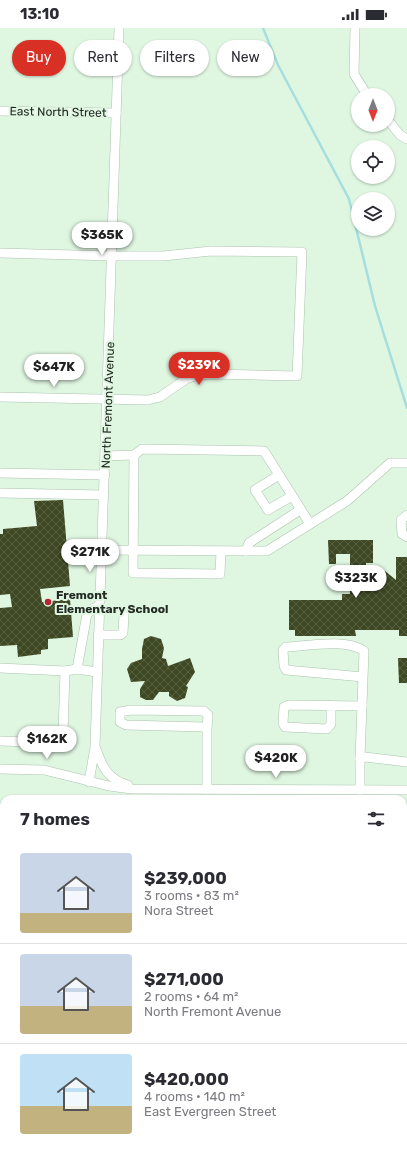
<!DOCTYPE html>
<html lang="en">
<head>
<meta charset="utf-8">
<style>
	:root { --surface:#fff; --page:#f7f7f7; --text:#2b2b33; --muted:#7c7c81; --line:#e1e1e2; --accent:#d93025 }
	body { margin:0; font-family:Rubik,sans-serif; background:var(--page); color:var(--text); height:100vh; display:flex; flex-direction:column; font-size:15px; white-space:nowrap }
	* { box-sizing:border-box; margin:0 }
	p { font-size:13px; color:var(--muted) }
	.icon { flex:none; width:22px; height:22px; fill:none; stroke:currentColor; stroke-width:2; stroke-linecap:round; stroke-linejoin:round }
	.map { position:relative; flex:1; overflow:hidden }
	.details { position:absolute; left:0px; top:767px; width:407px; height:356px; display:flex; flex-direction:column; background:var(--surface); border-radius:12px 12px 0 0; box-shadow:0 1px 3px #0004 }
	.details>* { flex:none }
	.top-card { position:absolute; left:12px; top:12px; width:383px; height:36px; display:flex; gap:8px }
	.needle { width:26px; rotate:180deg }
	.tools { position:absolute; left:351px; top:60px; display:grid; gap:8px }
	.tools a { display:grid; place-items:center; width:44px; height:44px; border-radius:50%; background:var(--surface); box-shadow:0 1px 3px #0004; font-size:20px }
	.price { position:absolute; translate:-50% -34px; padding:0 9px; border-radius:14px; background:#fff; color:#222; font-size:13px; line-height:26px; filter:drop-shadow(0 1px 2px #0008) }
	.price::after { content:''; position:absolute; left:50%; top:24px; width:12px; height:9px; margin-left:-6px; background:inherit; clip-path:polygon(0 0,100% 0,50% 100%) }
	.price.active { background:var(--accent); color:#fff }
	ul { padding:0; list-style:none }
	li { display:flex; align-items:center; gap:12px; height:100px; padding:0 20px }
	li+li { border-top:1px solid var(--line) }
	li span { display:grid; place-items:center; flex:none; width:112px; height:80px; border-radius:4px; color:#555 }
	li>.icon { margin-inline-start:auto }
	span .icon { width:48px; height:48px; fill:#fffc; stroke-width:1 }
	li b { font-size:17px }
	h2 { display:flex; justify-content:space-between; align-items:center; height:48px; padding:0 20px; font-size:17px }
	.pill { padding:0 14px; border-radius:18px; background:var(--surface); box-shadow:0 1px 3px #0004; font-size:14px; line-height:36px }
	.pill.active { background:var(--accent); color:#fff }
	.status { display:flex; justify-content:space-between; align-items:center; height:28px; padding:0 20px; background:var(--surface); direction:ltr }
	.status svg { height:11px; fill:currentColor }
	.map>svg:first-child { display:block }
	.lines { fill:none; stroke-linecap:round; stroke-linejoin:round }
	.stream { stroke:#a5dedf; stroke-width:2.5 }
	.building { fill:url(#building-cross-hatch) }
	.minor-casing { stroke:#acc2ae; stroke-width:10 }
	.major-casing { stroke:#fff; stroke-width:13 }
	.highway-casing { stroke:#fff; stroke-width:14 }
	.path { stroke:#a6b9a8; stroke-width:1.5; stroke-dasharray:3 3; stroke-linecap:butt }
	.minor { stroke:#fff; stroke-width:9 }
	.major { stroke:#b8eddd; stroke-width:12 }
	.highway { stroke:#89e1c6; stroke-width:13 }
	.poi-dot { fill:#b52431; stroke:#dff6e1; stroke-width:1.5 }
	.labels { text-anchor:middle; stroke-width:4; stroke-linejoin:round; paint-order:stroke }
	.street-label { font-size:12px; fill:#222a23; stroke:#dff6e1 }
	.poi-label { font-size:12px; font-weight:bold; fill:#222a23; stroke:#dff6e1; text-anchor:start }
</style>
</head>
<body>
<div class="status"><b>13:10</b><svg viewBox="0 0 49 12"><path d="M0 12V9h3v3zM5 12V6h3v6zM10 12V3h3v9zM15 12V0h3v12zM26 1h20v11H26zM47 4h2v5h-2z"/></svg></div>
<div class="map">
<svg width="407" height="1123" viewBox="0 0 407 1123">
	<defs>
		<pattern id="building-cross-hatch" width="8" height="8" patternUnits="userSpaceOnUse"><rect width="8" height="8" fill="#3e4823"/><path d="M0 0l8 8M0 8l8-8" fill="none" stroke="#576042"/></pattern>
	</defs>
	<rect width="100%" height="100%" fill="#dff6e1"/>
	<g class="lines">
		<g class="stream">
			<path d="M 263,0 L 278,37 L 349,171 L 375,278 L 407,380"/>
			<path d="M 0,1122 L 0,1123"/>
		</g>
	</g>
	<g class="building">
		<path d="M 63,472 L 70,558 L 40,561 L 42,574 L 70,571 L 73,609 L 48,611 L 48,621 L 41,622 L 41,626 L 18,629 L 17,617 L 0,618 L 0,580 L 12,579 L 10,566 L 0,567 L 0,506 L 3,506 L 3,501 L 37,498 L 34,473 Z"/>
		<path d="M 328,512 L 373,512 L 373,535 L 366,535 L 366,552 L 376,552 L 385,543 L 396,552 L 396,529 L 407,529 L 407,608 L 399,608 L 399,602 L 355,602 L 356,608 L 295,608 L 295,602 L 289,602 L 289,572 L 342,572 L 342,566 L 350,566 L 350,526 L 336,526 L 336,536 L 329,536 Z"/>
		<path d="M 151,608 L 161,611 L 164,620 L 162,630 L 166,631 L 168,638 L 190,630 L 195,644 L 186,658 L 188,659 L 185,670 L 177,673 L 169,668 L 169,664 L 159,664 L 153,672 L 146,672 L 140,669 L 140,661 L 145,653 L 131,654 L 127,641 L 131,635 L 142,631 L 142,621 L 144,611 Z"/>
		<path d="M 398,630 L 407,630 L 407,655 L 399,655 Z"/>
	</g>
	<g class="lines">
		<g class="minor-casing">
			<g id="minor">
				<path d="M 355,0 L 354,46 L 367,67"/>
				<path d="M 0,83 L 116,85"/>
				<path d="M 388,92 L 400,107 L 407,111"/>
				<path d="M 0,225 L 113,228 L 163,228 L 211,223 L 302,224 L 297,348 L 210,346 L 195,348 L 186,351 L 160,369 L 148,372 L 0,369"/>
				<path d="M 134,427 L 133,545 L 220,546 L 221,523"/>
				<path d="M 106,428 L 134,427 L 142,421 L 264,423 L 310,496"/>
				<path d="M 0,445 L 105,447"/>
				<path d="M 279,447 L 255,462 L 268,482 L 292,468"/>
				<path d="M 0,465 L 104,467"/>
				<path d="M 407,487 L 401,492 L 402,506 L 407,509"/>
				<path d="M 102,522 L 267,523 L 347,473 L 390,435 L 407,435"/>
				<path d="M 246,523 L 249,515 L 300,482"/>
				<path d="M 98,607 L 120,607 L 123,605 L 124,587"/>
				<path d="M 0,640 L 65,643"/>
				<path d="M 77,641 L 87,586 L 94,580 L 100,578"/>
				<path d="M 331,677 L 331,696 L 327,701 L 285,699 L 283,695 L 284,679 L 289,677 L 362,678"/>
				<path d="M 0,713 L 56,715 L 61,714 L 63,706 L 65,643 L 77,641 L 97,644"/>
				<path d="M 96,721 C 102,738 108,752 128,757"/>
				<path d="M 360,731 L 364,623 C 346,610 307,618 286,619 L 283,622 L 284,638 L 286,642 L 363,649"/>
				<path d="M 0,741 L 44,742 L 109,758 L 132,761 L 407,762"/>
				<path d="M 89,754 L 95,719 L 119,0"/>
				<path d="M 207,761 L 207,702 L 205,699 L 126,697 L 120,694 L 120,684 L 131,682 L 204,683 L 208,687 L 207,702"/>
				<path d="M 360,762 L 360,731 L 365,729 L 407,734"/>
				<path d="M 0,1037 L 4,1042"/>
				<path d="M 83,1123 L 83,1119"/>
			</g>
		</g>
		<g class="major-casing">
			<g id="major">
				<path d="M 0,939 L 4,939"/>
				<path d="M 403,958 L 407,958"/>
			</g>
		</g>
		<g class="highway-casing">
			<g id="highway">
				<path d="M 0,794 L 4,794"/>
				<path d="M 403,794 L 407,794"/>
				<path d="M 0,818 L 4,818"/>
				<path d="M 403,818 L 407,818"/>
			</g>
		</g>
		<g class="path">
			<path d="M 403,881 L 404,886"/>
			<path d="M 403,939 L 407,939"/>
		</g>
		<use href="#minor" class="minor"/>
		<use href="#major" class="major"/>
		<use href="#highway" class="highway"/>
	</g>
	<circle class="poi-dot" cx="48" cy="574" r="4"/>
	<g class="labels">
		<g class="street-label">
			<text transform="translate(58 84) rotate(1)" y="4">East North Street</text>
			<text transform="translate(108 377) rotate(-88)" y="4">North Fremont Avenue</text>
		</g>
		<g class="poi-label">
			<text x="56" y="571">Fremont<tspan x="56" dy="14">Elementary School</tspan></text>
		</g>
	</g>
</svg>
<div class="tools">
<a><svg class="needle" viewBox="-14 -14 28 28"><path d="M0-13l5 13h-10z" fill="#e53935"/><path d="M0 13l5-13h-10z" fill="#7c7c81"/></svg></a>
<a><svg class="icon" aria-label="locate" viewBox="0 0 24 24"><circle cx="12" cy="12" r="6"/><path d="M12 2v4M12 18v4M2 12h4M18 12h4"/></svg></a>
<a><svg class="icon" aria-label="layers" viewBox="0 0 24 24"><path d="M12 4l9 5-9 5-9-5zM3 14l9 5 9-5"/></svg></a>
</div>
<b class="price" style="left:102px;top:228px">$365K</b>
<b class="price active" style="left:199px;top:358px">$239K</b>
<b class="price" style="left:54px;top:360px">$647K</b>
<b class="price" style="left:90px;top:545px">$271K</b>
<b class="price" style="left:356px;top:571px">$323K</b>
<b class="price" style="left:47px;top:732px">$162K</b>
<b class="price" style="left:276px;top:751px">$420K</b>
<div class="top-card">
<a class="pill active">Buy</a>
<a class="pill">Rent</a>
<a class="pill">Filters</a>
<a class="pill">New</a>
</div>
<section class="details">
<h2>7 homes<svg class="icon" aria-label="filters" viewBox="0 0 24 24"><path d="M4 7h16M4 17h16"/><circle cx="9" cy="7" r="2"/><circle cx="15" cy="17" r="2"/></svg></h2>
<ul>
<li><span style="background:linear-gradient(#c9d6e8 75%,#c2b280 0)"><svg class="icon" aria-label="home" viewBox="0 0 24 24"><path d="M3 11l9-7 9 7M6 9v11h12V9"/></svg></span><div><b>$239,000</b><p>3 rooms · 83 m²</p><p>Nora Street</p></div></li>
<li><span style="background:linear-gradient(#c9d6e8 65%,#c2b280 0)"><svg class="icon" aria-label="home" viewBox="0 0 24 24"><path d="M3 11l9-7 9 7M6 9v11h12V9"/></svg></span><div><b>$271,000</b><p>2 rooms · 64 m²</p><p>North Fremont Avenue</p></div></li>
<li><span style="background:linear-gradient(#bfe0f5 65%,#c2b280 0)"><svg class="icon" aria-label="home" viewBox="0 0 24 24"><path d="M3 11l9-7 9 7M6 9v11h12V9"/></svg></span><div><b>$420,000</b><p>4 rooms · 140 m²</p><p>East Evergreen Street</p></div></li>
</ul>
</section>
</div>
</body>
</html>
